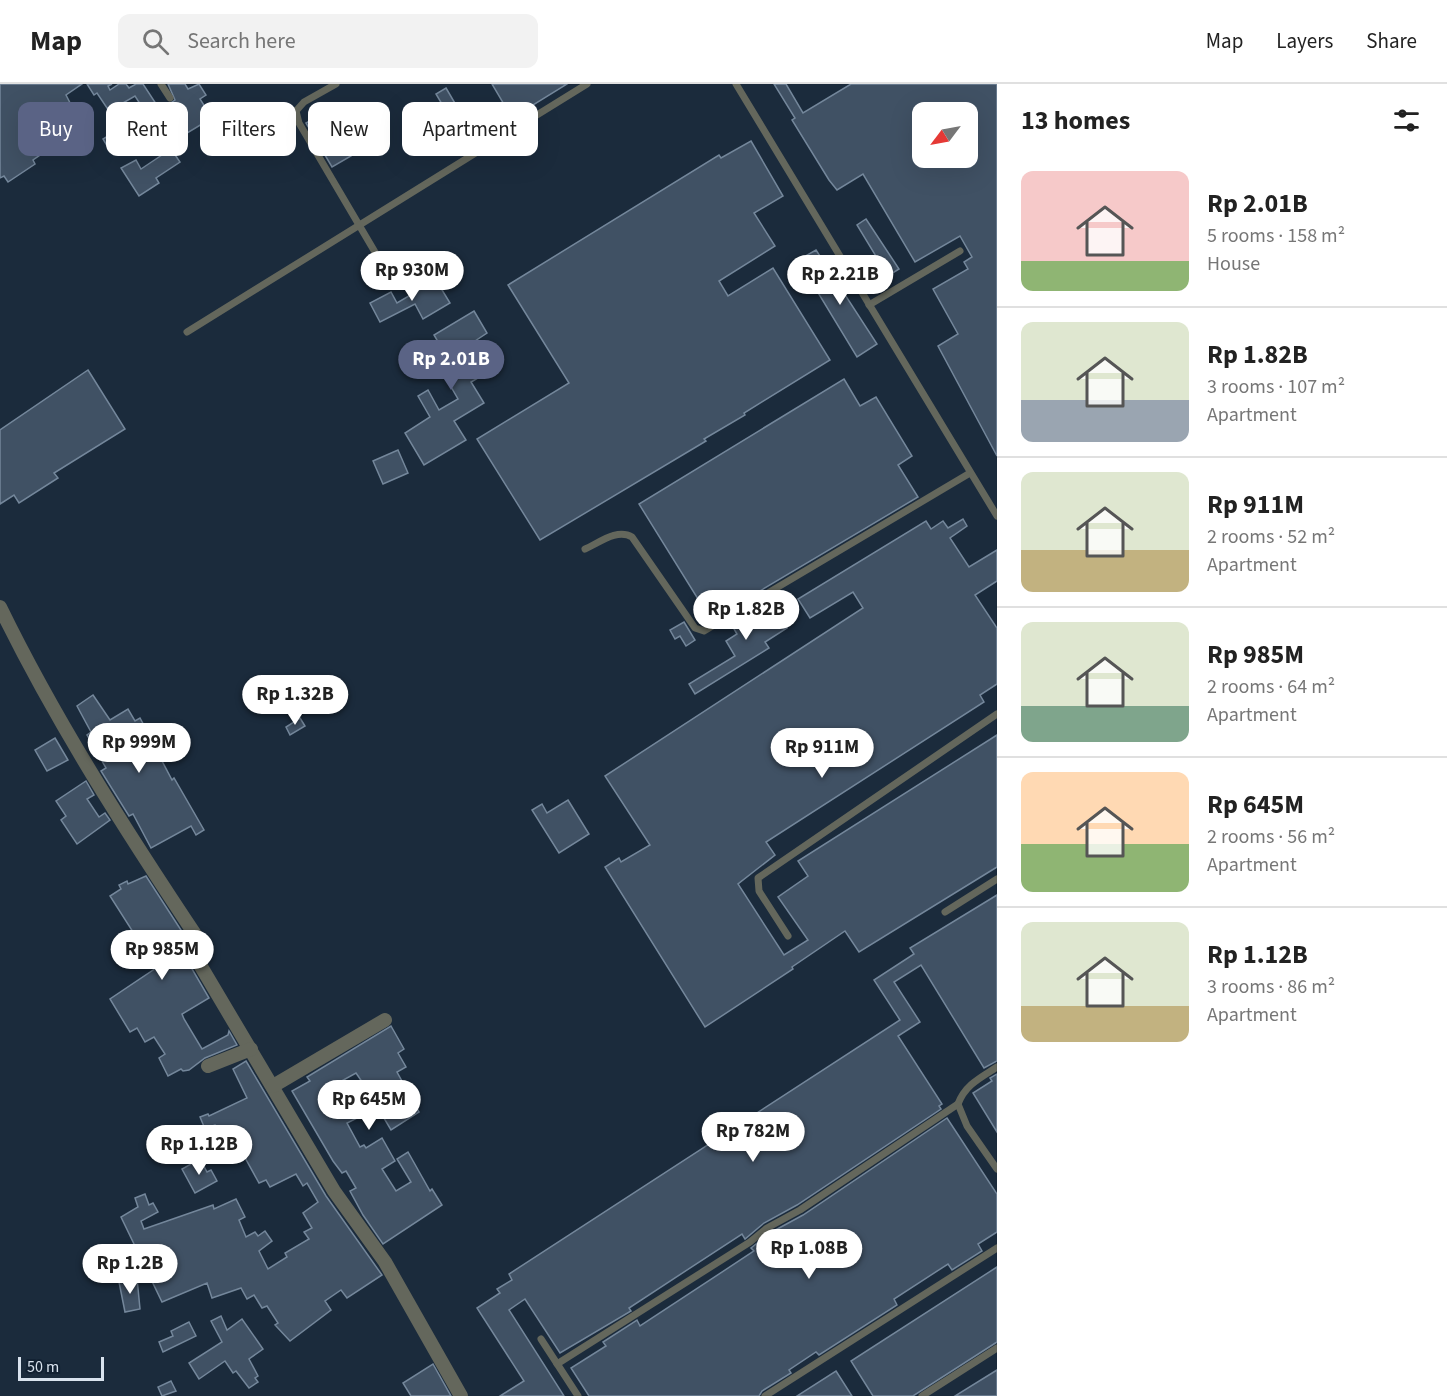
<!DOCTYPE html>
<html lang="en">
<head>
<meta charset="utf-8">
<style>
	:root { --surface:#fff; --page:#f2f2f2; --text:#222; --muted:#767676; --line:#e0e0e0; --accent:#5a6385 }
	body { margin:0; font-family:"Source Sans 3",sans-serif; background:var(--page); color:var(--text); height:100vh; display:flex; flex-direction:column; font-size:22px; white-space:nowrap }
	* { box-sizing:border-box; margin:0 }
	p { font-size:20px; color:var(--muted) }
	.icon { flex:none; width:33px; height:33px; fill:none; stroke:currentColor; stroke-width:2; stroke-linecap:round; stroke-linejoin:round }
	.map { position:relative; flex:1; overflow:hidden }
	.panel { display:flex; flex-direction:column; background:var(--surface); width:450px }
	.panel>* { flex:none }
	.guide { position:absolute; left:18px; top:18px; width:570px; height:54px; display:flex; gap:12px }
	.needle { width:39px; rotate:238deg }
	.fabs { position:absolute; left:912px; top:18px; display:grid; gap:12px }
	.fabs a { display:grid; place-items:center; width:66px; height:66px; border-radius:12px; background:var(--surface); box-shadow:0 6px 24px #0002; font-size:30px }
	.scale { position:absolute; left:18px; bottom:15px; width:86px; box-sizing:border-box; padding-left:6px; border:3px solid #d9e3ee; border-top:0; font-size:16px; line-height:21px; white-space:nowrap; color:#d9e3ee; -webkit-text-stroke:4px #122132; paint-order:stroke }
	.price { position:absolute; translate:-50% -51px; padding:0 14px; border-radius:21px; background:#fff; color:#222; font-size:20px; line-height:39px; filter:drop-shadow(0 2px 3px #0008) }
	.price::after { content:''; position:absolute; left:50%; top:36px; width:18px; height:14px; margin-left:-9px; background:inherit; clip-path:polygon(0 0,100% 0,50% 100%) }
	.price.on { background:var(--accent); color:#fff }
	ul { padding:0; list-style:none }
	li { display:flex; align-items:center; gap:18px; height:150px; padding:0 24px }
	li+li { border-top:2px solid var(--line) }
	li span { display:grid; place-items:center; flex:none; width:168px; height:120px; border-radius:12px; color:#555 }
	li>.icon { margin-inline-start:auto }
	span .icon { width:72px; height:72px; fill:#fffc; stroke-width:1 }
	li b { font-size:26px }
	h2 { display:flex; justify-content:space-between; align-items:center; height:72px; padding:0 24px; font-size:26px }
	.chip { padding:0 21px; border-radius:12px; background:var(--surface); box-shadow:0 6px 24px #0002; font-size:21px; line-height:54px }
	.chip.on { background:var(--accent); color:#fff }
	header { display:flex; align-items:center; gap:36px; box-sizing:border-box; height:84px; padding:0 30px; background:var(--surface); border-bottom:2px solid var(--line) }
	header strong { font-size:28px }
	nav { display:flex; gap:33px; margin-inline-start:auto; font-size:21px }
	.search { width:420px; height:54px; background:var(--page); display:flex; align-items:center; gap:15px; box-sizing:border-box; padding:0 21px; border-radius:12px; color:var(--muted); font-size:22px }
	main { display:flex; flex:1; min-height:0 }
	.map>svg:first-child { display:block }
	.building { fill:#405164; stroke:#74879b; stroke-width:1.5; fill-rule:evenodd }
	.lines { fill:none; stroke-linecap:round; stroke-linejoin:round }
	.lane { stroke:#64675c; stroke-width:7 }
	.street { stroke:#64675c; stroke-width:14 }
</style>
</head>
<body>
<header>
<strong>Map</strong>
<div class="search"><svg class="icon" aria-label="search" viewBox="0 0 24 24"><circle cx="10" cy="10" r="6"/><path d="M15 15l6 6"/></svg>Search here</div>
<nav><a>Map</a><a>Layers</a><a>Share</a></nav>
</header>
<main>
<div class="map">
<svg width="997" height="1312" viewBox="0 0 997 1312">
	<rect width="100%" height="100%" fill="#1b2b3c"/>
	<g class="building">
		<path d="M 0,0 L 82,0 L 66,11 L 82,42 L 69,49 L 72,54 L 61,60 L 59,56 L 56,58 L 49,45 L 34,55 L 43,69 L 33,76 L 35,80 L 8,98 L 4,92 L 0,94 Z"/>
		<path d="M 87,0 L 112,0 L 108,2 L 110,6 L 119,0 L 126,0 L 129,4 L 136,0 L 143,0 L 160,26 L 175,16 L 168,0 L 185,0 L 188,5 L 199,0 L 206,11 L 200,15 L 212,34 L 169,60 L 158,41 L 155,43 L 135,12 L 109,27 L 97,9 L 94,11 Z"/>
		<path d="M 492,0 L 567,0 L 512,34 Z"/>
		<path d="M 774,0 L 786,0 L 803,29 L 851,0 L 997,0 L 997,372 L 938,262 L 958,250 L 933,205 L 968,185 L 964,178 L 972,173 L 960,152 L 915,178 L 863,90 L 837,106 L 829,96 L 792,36 L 795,34 ZM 922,28 L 968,28 L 968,74 L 922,74 Z"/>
		<path d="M 446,4 L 456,21 L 446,27 L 436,10 Z"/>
		<path d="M 327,27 L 351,72 L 332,83 L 306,39 Z"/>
		<path d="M 121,44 L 127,55 L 109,65 L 103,55 Z"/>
		<path d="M 751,57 L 783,112 L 754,129 L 775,162 L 719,197 L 728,212 L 773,184 L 830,276 L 744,329 L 745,331 L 704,355 L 706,357 L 540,456 L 477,355 L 569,299 L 508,201 L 719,71 L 721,74 Z"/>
		<path d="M 171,65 L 180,78 L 156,94 L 159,99 L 139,112 L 121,84 L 136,76 L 141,85 Z"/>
		<path d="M 866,135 L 899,185 L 888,192 L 857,141 Z"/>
		<path d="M 816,166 L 877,260 L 857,273 L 817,207 L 820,205 L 802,174 Z"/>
		<path d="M 436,196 L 450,219 L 423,235 L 415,220 L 380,238 L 370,219 L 391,208 L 397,219 Z"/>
		<path d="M 474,227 L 487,249 L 475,257 L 476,260 L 470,263 L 485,290 L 471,298 L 484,319 L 454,337 L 466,356 L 424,381 L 405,349 L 430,333 L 418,312 L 428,306 L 439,326 L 458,315 L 443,289 L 453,283 L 434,251 Z"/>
		<path d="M 88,286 L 125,345 L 54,389 L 58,394 L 19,419 L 14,411 L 0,420 L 0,346 Z"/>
		<path d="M 844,295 L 860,322 L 876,313 L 912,372 L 898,381 L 918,413 L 711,536 L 639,420 Z"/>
		<path d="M 398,366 L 408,389 L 383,400 L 373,377 Z"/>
		<path d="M 963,435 L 967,442 L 950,454 L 969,483 L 997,466 L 997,497 L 975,511 L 997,544 L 997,600 L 980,611 L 984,618 L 766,758 L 775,771 L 738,800 L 784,871 L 808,856 L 778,813 L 808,792 L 798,777 L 997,651 L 997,783 L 859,868 L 845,847 L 792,883 L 793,885 L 705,943 L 605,783 L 619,774 L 621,778 L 650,761 L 605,692 L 863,524 L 853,508 L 810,534 L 798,515 L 926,437 L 931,445 L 943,437 L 948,444 Z"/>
		<path d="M 769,515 L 787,544 L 765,558 L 769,564 L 695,610 L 689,600 L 735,572 L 726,557 L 737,550 L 730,538 Z"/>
		<path d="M 684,538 L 695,556 L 686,562 L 680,552 L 675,555 L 670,546 Z"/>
		<path d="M 93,611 L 110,636 L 128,625 L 135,637 L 140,634 L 146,645 L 151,641 L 158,651 L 151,656 L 172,696 L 174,694 L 204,746 L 196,751 L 191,742 L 151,764 L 133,730 L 129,732 L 101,687 L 106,684 L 87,651 L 91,648 L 77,622 Z"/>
		<path d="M 300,634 L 305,642 L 290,651 L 286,643 Z"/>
		<path d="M 55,654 L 68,676 L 47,687 L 35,666 Z"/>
		<path d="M 86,697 L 94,711 L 87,715 L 99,733 L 105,729 L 110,736 L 77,760 L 61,736 L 66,732 L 56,717 Z"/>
		<path d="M 568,716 L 589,750 L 559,769 L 532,726 L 542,720 L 547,729 Z"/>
		<path d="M 146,792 L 190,860 L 188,878 L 209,914 L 182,930 L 184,935 L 202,965 L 228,951 L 229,947 L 237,961 L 205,974 L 189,986 L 183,987 L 181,985 L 168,992 L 159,974 L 165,970 L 154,953 L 145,958 L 137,944 L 130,948 L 110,915 L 156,884 L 110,812 L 121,805 L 119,801 L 127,797 L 128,800 Z"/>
		<path d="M 997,811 L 997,977 L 984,984 L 921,881 L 894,898 L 920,938 L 898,952 L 942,1020 L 939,1022 L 941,1025 L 797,1121 L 764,1139 L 745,1155 L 742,1150 L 629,1224 L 631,1227 L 560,1269 L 525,1215 L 509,1226 L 564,1312 L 500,1312 L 524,1297 L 477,1224 L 500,1209 L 497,1205 L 512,1196 L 509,1190 L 900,936 L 874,896 L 914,870 L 910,864 Z"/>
		<path d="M 391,942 L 404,965 L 398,969 L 406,983 L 397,988 L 419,1028 L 391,1046 L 381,1029 L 371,1035 L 367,1029 L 347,1039 L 360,1063 L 364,1061 L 366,1064 L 382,1054 L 395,1077 L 382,1085 L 396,1107 L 411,1098 L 397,1075 L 408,1068 L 430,1107 L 432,1105 L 442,1121 L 383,1160 L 363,1131 L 350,1107 L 356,1104 L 346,1087 L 342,1089 L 333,1077 L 292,1007 L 310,997 L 307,993 ZM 356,989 L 369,1008 L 338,1024 L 327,1005 Z"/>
		<path d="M 246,977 L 326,1112 L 382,1191 L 347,1214 L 341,1206 L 325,1217 L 331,1226 L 290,1257 L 275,1241 L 278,1239 L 267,1222 L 262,1224 L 254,1211 L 247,1215 L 241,1204 L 212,1214 L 207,1199 L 162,1218 L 121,1133 L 138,1123 L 135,1114 L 145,1110 L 149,1121 L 153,1119 L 158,1128 L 141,1137 L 144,1145 L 213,1121 L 214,1125 L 236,1115 L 245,1133 L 239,1136 L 246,1153 L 255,1148 L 258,1152 L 265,1147 L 272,1157 L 259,1167 L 268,1185 L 287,1173 L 285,1169 L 309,1155 L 304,1148 L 312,1144 L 303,1129 L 318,1118 L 307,1099 L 303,1102 L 296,1090 L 270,1103 L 266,1096 L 259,1099 L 244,1072 L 236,1075 L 228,1052 L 220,1055 L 215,1041 L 205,1045 L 200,1033 L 208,1030 L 209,1032 L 247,1014 L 233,985 Z"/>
		<path d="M 997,990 L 997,1048 L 973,1009 L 992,997 L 990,994 Z"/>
		<path d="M 947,1034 L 997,1110 L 997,1148 L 978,1160 L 982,1167 L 952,1186 L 948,1180 L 894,1215 L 897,1221 L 819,1271 L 816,1268 L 789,1286 L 791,1289 L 762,1307 L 759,1312 L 589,1312 L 571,1284 L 606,1262 L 603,1258 L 637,1236 L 640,1242 L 754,1167 L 751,1164 L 770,1149 L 803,1131 Z"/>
		<path d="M 200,1075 L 207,1088 L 211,1086 L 217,1097 L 195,1109 L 182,1085 Z"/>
		<path d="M 997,1183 L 997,1258 L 913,1312 L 873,1312 L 851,1277 Z"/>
		<path d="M 137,1194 L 140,1225 L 125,1228 L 119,1198 Z"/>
		<path d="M 221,1232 L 227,1246 L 242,1235 L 263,1265 L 249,1275 L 258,1292 L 255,1294 L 258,1298 L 249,1304 L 236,1287 L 233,1289 L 225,1277 L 199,1295 L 189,1279 L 222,1258 L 211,1237 Z"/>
		<path d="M 189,1238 L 196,1252 L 163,1268 L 159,1258 L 173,1252 L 171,1247 Z"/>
		<path d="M 433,1280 L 451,1312 L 411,1312 L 403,1299 Z"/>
		<path d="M 997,1286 L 997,1312 L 955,1312 Z"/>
		<path d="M 836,1287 L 852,1312 L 797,1312 Z"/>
		<path d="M 171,1297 L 176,1307 L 162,1312 L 158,1303 Z"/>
	</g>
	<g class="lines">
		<g class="lane">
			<path d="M 161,0 L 170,14"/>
			<path d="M 336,0 L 304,18 L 296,27 L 299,39 L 392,197"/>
			<path d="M 736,0 L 997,432"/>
			<path d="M 869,221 L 960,167"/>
			<path d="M 187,248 L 587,0"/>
			<path d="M 585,465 C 599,459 617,444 632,453 L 695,544 L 704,547 L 970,389"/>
			<path d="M 945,828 L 997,795"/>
			<path d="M 788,852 L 759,807 L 758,794 L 997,630"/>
			<path d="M 997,983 C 980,994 965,1001 958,1020 L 967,1042 L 997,1085"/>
			<path d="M 541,1255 L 578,1312"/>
			<path d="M 557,1280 L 750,1158 L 767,1144 L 800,1126 L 958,1020"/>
			<path d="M 765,1312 L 997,1164"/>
			<path d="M 922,1312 L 997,1264"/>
		</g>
		<g class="street">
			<path d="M 0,523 C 57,640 128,750 200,858 L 196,874 L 334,1107 L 385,1178 L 461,1312"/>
			<path d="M 208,982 L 251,965"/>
			<path d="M 273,1002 L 385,936"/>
		</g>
	</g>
</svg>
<div class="fabs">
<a><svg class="needle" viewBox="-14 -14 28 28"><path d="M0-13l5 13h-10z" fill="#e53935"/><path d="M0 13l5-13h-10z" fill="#767676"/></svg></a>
</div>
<div class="scale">50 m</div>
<b class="price" style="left:412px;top:218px">Rp 930M</b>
<b class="price" style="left:840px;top:222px">Rp 2.21B</b>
<b class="price on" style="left:451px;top:307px">Rp 2.01B</b>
<b class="price" style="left:746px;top:557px">Rp 1.82B</b>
<b class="price" style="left:295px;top:642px">Rp 1.32B</b>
<b class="price" style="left:139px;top:690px">Rp 999M</b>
<b class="price" style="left:822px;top:695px">Rp 911M</b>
<b class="price" style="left:162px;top:897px">Rp 985M</b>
<b class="price" style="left:369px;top:1047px">Rp 645M</b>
<b class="price" style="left:753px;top:1079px">Rp 782M</b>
<b class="price" style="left:199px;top:1092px">Rp 1.12B</b>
<b class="price" style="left:809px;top:1196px">Rp 1.08B</b>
<b class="price" style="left:130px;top:1211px">Rp 1.2B</b>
<div class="guide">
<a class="chip on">Buy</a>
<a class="chip">Rent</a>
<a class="chip">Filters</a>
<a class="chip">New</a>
<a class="chip">Apartment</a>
</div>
</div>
<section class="panel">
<h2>13 homes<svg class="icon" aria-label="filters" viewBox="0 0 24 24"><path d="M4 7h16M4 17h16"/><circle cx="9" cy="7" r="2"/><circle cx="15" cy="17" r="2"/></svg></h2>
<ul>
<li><span style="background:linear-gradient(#f6c9c9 75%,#8fb573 0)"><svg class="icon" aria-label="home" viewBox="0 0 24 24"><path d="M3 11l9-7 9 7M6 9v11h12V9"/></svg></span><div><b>Rp 2.01B</b><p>5 rooms · 158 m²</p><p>House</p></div></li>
<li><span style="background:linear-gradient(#dfe7d0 65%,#9aa5b1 0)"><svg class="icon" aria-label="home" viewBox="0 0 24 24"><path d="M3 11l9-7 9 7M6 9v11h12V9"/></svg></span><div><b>Rp 1.82B</b><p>3 rooms · 107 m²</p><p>Apartment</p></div></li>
<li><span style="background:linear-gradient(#dfe7d0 65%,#c2b280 0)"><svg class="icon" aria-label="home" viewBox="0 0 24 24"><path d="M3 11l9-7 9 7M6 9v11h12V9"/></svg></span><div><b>Rp 911M</b><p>2 rooms · 52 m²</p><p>Apartment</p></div></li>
<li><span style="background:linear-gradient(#dfe7d0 70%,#7fa58c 0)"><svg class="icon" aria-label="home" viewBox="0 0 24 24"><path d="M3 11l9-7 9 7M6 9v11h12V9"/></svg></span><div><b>Rp 985M</b><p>2 rooms · 64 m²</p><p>Apartment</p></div></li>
<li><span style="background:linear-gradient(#ffd9b3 60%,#8fb573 0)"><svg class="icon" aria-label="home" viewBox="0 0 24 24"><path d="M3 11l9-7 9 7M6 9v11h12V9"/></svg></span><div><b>Rp 645M</b><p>2 rooms · 56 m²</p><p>Apartment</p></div></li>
<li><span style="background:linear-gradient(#dfe7d0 70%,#c2b280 0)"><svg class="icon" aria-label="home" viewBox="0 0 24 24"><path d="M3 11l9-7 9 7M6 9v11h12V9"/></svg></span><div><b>Rp 1.12B</b><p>3 rooms · 86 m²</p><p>Apartment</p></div></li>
</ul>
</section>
</main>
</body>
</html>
